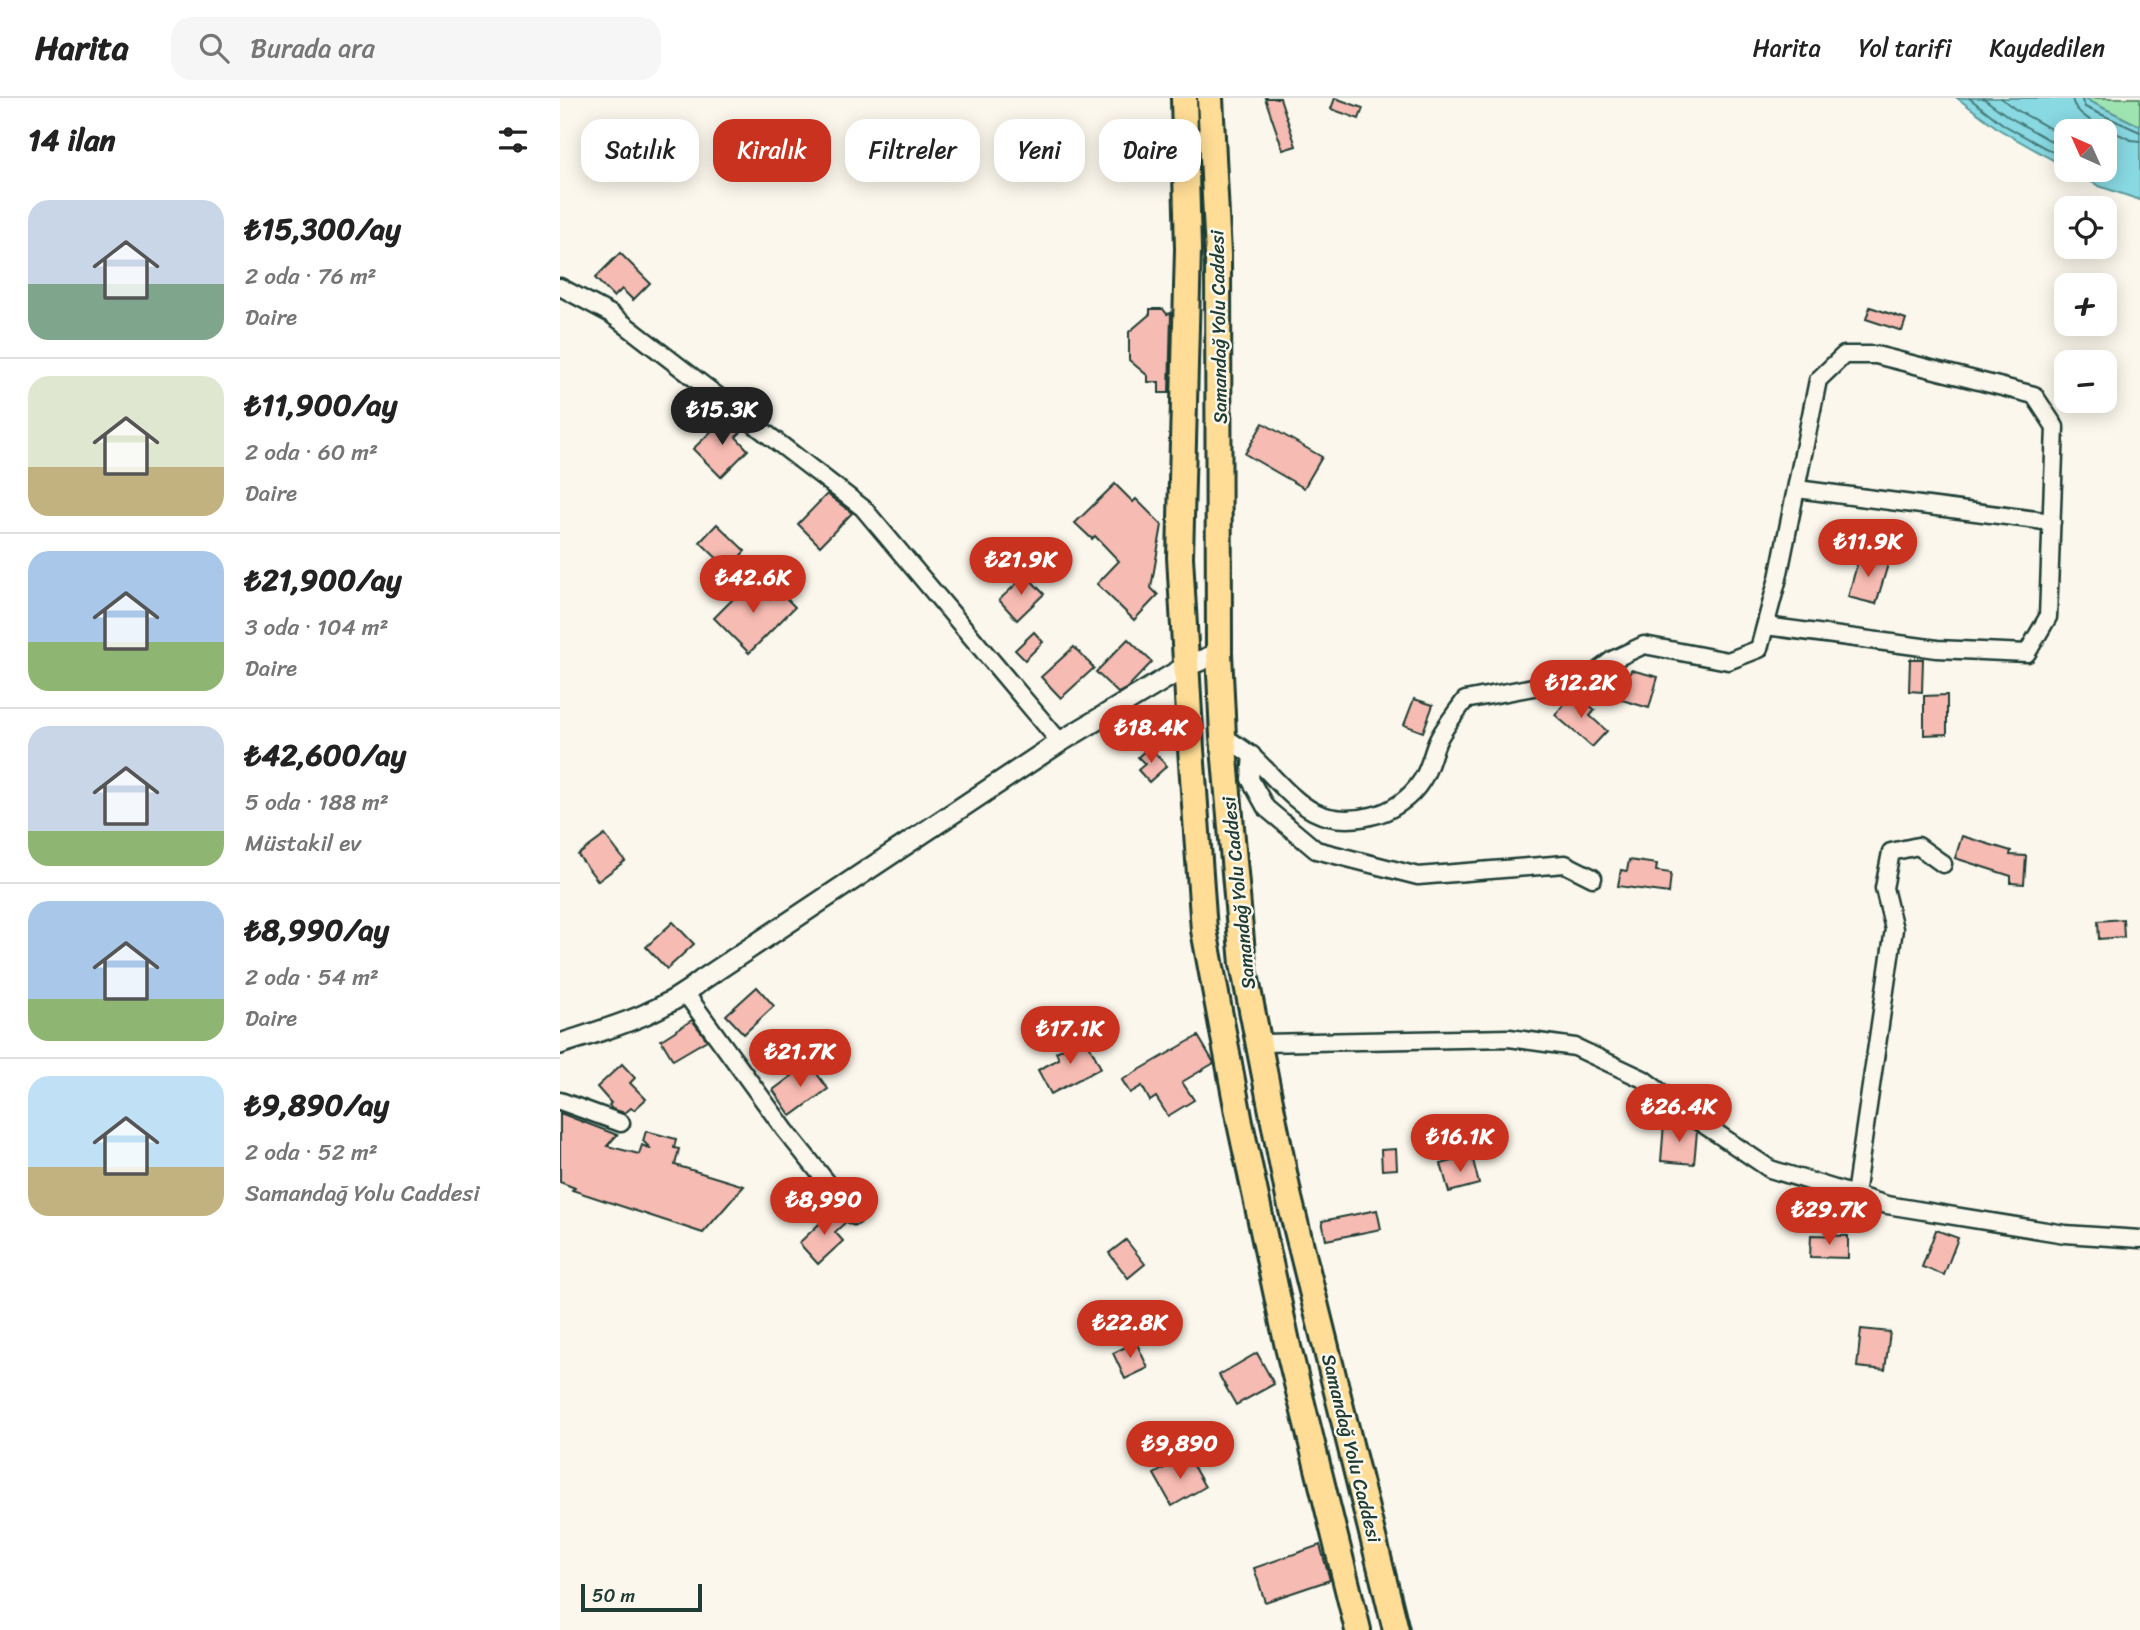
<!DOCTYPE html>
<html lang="tr">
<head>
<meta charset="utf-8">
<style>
	:root { --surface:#fff; --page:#f6f6f6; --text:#222; --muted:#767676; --line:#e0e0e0; --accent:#c8321e }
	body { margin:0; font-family:Sriracha,sans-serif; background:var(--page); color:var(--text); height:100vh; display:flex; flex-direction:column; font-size:26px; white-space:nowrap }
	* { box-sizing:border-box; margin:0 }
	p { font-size:23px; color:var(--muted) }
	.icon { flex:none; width:38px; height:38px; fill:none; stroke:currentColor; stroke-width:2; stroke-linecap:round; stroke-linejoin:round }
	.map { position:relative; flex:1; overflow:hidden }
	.side { display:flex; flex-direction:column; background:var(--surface); width:560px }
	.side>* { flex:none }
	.hud { position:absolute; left:21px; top:21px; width:665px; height:63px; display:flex; gap:14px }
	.needle { width:46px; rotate:315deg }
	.fabs { position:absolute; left:1494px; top:21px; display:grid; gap:14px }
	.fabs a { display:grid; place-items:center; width:63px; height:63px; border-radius:14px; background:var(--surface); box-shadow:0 4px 18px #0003; font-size:35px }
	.scale { position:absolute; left:21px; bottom:18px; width:121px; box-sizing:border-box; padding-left:7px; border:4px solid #1f3d34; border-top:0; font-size:19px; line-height:24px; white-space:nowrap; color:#1f3d34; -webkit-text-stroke:5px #fbf7ec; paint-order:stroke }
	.price { position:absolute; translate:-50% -60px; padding:0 16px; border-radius:24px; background:var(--accent); color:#fff; font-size:23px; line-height:46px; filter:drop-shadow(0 2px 4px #0008) }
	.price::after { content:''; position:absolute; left:50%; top:42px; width:21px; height:16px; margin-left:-10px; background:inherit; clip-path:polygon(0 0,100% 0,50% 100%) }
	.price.on { background:#222; color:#fff }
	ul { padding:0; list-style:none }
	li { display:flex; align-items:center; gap:21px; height:175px; padding:0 28px }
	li+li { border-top:2px solid var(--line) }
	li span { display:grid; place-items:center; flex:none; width:196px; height:140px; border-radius:21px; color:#555 }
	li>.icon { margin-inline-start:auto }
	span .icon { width:84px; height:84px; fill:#fffc; stroke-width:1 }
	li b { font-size:30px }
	h2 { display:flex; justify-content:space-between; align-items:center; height:84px; padding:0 28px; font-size:30px }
	.tag { padding:0 24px; border-radius:21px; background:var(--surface); box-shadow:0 4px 18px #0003; font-size:24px; line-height:63px }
	.tag.on { background:var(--accent); color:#fff }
	header { display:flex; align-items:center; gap:42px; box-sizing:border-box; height:98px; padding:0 35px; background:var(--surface); border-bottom:2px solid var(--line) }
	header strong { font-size:33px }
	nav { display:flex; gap:38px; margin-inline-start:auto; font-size:24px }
	.search { width:490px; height:63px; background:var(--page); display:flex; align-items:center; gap:18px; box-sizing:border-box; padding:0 24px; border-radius:21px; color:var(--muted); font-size:26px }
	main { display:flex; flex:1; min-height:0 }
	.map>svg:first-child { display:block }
	.green { fill:#9ee4b1; stroke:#5e9072; stroke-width:2 }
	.water { fill:#88d9e2; stroke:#5e9b9c; stroke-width:2 }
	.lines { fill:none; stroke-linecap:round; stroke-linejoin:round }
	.shore { stroke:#497b7a; stroke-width:2 }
	.building { fill:#f6bbb2; stroke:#1f3d34; stroke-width:2 }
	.minor-casing { stroke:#1f3d34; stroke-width:21 }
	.tertiary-casing { stroke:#1f3d34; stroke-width:24 }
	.trunk-casing { stroke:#1f3d34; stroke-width:30 }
	.minor { stroke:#fbf7ec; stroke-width:16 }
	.tertiary { stroke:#fbf7ec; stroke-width:19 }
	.trunk { stroke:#ffdd96; stroke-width:24 }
	.labels { text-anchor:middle; stroke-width:5; stroke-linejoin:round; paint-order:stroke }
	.street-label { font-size:19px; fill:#1f3d34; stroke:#fbf7ec }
</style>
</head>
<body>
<header>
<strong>Harita</strong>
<div class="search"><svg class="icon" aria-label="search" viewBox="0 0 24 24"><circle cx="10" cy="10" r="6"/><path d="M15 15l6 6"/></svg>Burada ara</div>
<nav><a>Harita</a><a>Yol tarifi</a><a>Kaydedilen</a></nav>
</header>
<main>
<section class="side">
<h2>14 ilan<svg class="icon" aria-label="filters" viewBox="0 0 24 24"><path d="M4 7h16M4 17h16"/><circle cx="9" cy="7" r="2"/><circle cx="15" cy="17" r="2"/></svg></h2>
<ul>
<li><span style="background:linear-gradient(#c9d6e8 60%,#7fa58c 0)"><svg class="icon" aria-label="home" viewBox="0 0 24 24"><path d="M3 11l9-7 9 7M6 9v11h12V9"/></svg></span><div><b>₺15,300/ay</b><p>2 oda · 76 m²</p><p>Daire</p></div></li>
<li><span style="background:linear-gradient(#dfe7d0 65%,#c2b280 0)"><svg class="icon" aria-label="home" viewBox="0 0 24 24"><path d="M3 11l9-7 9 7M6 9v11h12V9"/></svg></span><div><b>₺11,900/ay</b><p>2 oda · 60 m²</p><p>Daire</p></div></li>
<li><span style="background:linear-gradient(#a9c7e8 65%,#8fb573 0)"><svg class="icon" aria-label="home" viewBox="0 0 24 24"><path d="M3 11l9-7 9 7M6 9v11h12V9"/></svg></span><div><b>₺21,900/ay</b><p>3 oda · 104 m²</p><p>Daire</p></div></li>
<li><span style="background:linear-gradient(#c9d6e8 75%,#8fb573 0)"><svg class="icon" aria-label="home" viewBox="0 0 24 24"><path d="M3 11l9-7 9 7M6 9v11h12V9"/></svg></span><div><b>₺42,600/ay</b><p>5 oda · 188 m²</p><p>Müstakil ev</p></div></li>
<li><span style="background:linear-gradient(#a9c7e8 70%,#8fb573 0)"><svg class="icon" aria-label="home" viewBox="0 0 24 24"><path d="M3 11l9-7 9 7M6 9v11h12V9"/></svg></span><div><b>₺8,990/ay</b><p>2 oda · 54 m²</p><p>Daire</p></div></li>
<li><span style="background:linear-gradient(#bfe0f5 65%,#c2b280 0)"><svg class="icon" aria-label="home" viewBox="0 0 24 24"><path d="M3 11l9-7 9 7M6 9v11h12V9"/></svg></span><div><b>₺9,890/ay</b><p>2 oda · 52 m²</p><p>Samandağ Yolu Caddesi</p></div></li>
</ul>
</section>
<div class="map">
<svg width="1580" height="1532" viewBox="0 0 1580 1532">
	<rect width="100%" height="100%" fill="#fbf7ec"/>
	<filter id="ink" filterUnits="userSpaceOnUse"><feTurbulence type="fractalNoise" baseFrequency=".0143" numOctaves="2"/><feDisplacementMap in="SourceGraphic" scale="14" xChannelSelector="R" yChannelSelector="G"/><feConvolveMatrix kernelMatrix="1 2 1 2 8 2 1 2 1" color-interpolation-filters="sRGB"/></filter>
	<g filter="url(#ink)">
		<path class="green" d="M 1523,0 L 1580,0 L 1580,28 Z"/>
		<path class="water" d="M 1397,0 L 1523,0 L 1580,28 L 1580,102 L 1539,88 L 1510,72 L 1545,72 L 1545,33 L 1507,33 L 1507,70 L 1440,32 Z"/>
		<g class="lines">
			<g class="shore">
				<path d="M 1409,0 L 1444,27 L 1507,62"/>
				<path d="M 1423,0 L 1449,19 L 1507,52"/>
				<path d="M 1441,0 L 1455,11 L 1507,40"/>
				<path d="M 1512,0 C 1514,21 1554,33 1571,42 L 1580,43"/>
				<path d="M 1521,0 L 1525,9 L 1580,34"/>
			</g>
		</g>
		<g class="building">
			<path d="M 705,0 L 720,0 L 736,48 L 723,52 Z"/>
			<path d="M 775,0 L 803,10 L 799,21 L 771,11 Z"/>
			<path d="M 60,155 L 90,185 L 73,202 L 62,191 L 54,199 L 35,180 Z"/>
			<path d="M 1310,209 L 1346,221 L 1342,233 L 1306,221 Z"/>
			<path d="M 590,211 L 603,211 L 607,216 L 611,215 L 609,295 L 599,295 L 599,284 L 588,284 L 588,278 L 569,262 L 569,234 L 590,216 Z"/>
			<path d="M 166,319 L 181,334 L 176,339 L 188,352 L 161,379 L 133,351 Z"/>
			<path d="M 703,325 L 762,359 L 744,390 L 685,356 Z"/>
			<path d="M 555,386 L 573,404 L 576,401 L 602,427 L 591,490 L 598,497 L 574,522 L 537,486 L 559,463 L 535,438 L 532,441 L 515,425 Z"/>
			<path d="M 267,396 L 292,415 L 260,448 L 238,426 Z"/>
			<path d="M 157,426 L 185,453 L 168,471 L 140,444 Z"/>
			<path d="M 1300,456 L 1329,463 L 1316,506 L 1288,499 Z"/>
			<path d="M 466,477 L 484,496 L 457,522 L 439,502 Z"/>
			<path d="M 191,483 L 210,501 L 218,492 L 235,509 L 189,555 L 154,520 Z"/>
			<path d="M 474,534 L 483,544 L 465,562 L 455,552 Z"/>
			<path d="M 568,541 L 592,564 L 567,590 L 558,595 L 536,574 Z"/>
			<path d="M 514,549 L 534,570 L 501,600 L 481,579 Z"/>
			<path d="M 1350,561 L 1363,561 L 1362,594 L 1349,593 Z"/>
			<path d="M 1071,572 L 1098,579 L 1089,610 L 1062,602 Z"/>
			<path d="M 1014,594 L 1035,612 L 1030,618 L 1047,633 L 1032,649 L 995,617 Z"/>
			<path d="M 1387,597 L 1387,636 L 1364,637 L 1364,598 Z"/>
			<path d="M 854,601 L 873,607 L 863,634 L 844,627 Z"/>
			<path d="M 589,649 L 607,668 L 589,684 L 578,672 L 585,666 L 578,659 Z"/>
			<path d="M 45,737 L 65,763 L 38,783 L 18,757 Z"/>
			<path d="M 1402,738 L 1451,753 L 1450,757 L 1466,758 L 1464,786 L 1451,785 L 1451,778 L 1395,760 Z"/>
			<path d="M 1069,762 L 1097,766 L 1096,773 L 1111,775 L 1109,795 L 1058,788 L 1061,772 L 1067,773 Z"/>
			<path d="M 1563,821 L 1564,839 L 1539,841 L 1538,823 Z"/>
			<path d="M 113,824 L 134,846 L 107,871 L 86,849 Z"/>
			<path d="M 197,889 L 214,908 L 184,936 L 166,917 Z"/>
			<path d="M 132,922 L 147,942 L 113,962 L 101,942 Z"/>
			<path d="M 638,938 L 654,965 L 622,984 L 634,1002 L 608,1018 L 596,999 L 590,1003 L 582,988 L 570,995 L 562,982 Z"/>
			<path d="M 525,939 L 541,970 L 491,996 L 478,972 L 499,961 L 496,954 Z"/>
			<path d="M 249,965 L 268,991 L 231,1018 L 213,992 Z"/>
			<path d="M 62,966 L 75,980 L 70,985 L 86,1001 L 74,1012 L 71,1010 L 65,1015 L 52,1011 L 49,1007 L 51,1005 L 37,989 Z"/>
			<path d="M 0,1015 L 57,1037 L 47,1048 L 79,1056 L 82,1047 L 91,1051 L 83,1043 L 86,1033 L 116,1041 L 114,1050 L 119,1051 L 115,1067 L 184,1088 L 143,1135 L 12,1092 L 15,1090 L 0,1084 Z"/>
			<path d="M 1104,1026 L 1128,1028 L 1137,1034 L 1134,1066 L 1101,1063 Z"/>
			<path d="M 836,1051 L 837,1071 L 822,1072 L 821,1052 Z"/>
			<path d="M 912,1058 L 919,1086 L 889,1094 L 881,1066 Z"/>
			<path d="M 275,1111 L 286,1124 L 275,1134 L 283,1143 L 258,1166 L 239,1145 Z"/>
			<path d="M 817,1112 L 821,1131 L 766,1142 L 762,1123 Z"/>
			<path d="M 1376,1132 L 1398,1140 L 1384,1177 L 1362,1169 Z"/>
			<path d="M 1251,1137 L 1288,1138 L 1288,1160 L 1250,1159 Z"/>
			<path d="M 566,1142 L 585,1166 L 568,1180 L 549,1155 Z"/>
			<path d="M 1301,1231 L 1330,1234 L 1325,1272 L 1297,1269 Z"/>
			<path d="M 576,1244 L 588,1270 L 565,1281 L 553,1255 Z"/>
			<path d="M 697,1255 L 714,1286 L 676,1307 L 659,1277 Z"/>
			<path d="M 627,1357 L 645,1389 L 612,1408 L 594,1376 Z"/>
			<path d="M 760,1447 L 770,1482 L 705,1504 L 694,1470 Z"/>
		</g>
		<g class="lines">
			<g class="minor-casing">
				<g id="minor">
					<path d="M 0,189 L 51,216 L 303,410 L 500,644"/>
					<path d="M 1237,391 L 1492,424"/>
					<path d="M 663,638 C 673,645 685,651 694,660 C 732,696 751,732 811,718 C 831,714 851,700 862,682 C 870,670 872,655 878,642 C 885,628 896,615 905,602 L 1031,578 L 1052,562 L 1084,547 L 1168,563 L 1199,551 L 1218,480 L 1258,282 L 1284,257 L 1316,257 L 1474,297 L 1495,329 L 1488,519 L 1467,555 L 1377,551 L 1206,528"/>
					<path d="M 692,657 L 690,681 L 706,710 L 756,752 L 858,778 L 1005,766 L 1033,780"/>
					<path d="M 126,896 L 225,1032 L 294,1118"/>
					<path d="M 697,945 L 949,940 L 1015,949 L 1083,981 L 1143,1026 L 1210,1071 L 1327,1107 L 1505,1136 L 1580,1141"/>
					<path d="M 0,1003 L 61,1025"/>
					<path d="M 1295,1097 L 1334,831 L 1324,790 L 1331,754 L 1358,748 L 1383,766"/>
				</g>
			</g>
			<g class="tertiary-casing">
				<path id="tertiary" d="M 0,946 C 49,930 102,916 142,882 L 500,644 L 625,569 L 659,555"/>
			</g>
			<g class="trunk-casing">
				<g id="trunk">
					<path d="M 624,0 L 628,151 L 620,459 L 631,651 L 644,832 L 680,1025 L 728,1249 L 798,1532"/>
					<path d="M 650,0 L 658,156 L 659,555 L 663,638 L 683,866 L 729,1100 L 836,1532"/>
				</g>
			</g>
			<use href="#minor" class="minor"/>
			<use href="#tertiary" class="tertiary"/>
			<use href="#trunk" class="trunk"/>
		</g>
	</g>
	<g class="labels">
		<g class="street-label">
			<text transform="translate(658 229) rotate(-91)" y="7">Samandağ Yolu Caddesi</text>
			<text transform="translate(678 795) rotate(-96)" y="7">Samandağ Yolu Caddesi</text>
			<text transform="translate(792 1350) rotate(76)" y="7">Samandağ Yolu Caddesi</text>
		</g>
	</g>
</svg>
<div class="fabs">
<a><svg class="needle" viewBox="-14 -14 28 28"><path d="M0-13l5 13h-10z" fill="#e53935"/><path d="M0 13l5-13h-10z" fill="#767676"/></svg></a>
<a><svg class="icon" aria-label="locate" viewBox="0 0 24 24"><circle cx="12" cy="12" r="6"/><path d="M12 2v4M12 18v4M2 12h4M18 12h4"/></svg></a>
<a>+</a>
<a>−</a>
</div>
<div class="scale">50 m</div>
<b class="price on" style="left:162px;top:349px">₺15.3K</b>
<b class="price" style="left:1308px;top:481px">₺11.9K</b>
<b class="price" style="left:461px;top:499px">₺21.9K</b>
<b class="price" style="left:193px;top:517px">₺42.6K</b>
<b class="price" style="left:1021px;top:622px">₺12.2K</b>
<b class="price" style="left:591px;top:667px">₺18.4K</b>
<b class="price" style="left:510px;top:968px">₺17.1K</b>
<b class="price" style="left:240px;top:991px">₺21.7K</b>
<b class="price" style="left:1119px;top:1046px">₺26.4K</b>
<b class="price" style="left:900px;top:1076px">₺16.1K</b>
<b class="price" style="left:264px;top:1139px">₺8,990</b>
<b class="price" style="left:1269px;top:1149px">₺29.7K</b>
<b class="price" style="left:570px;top:1262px">₺22.8K</b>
<b class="price" style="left:620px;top:1383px">₺9,890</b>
<div class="hud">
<a class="tag">Satılık</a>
<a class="tag on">Kiralık</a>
<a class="tag">Filtreler</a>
<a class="tag">Yeni</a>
<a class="tag">Daire</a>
</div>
</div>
</main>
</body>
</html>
